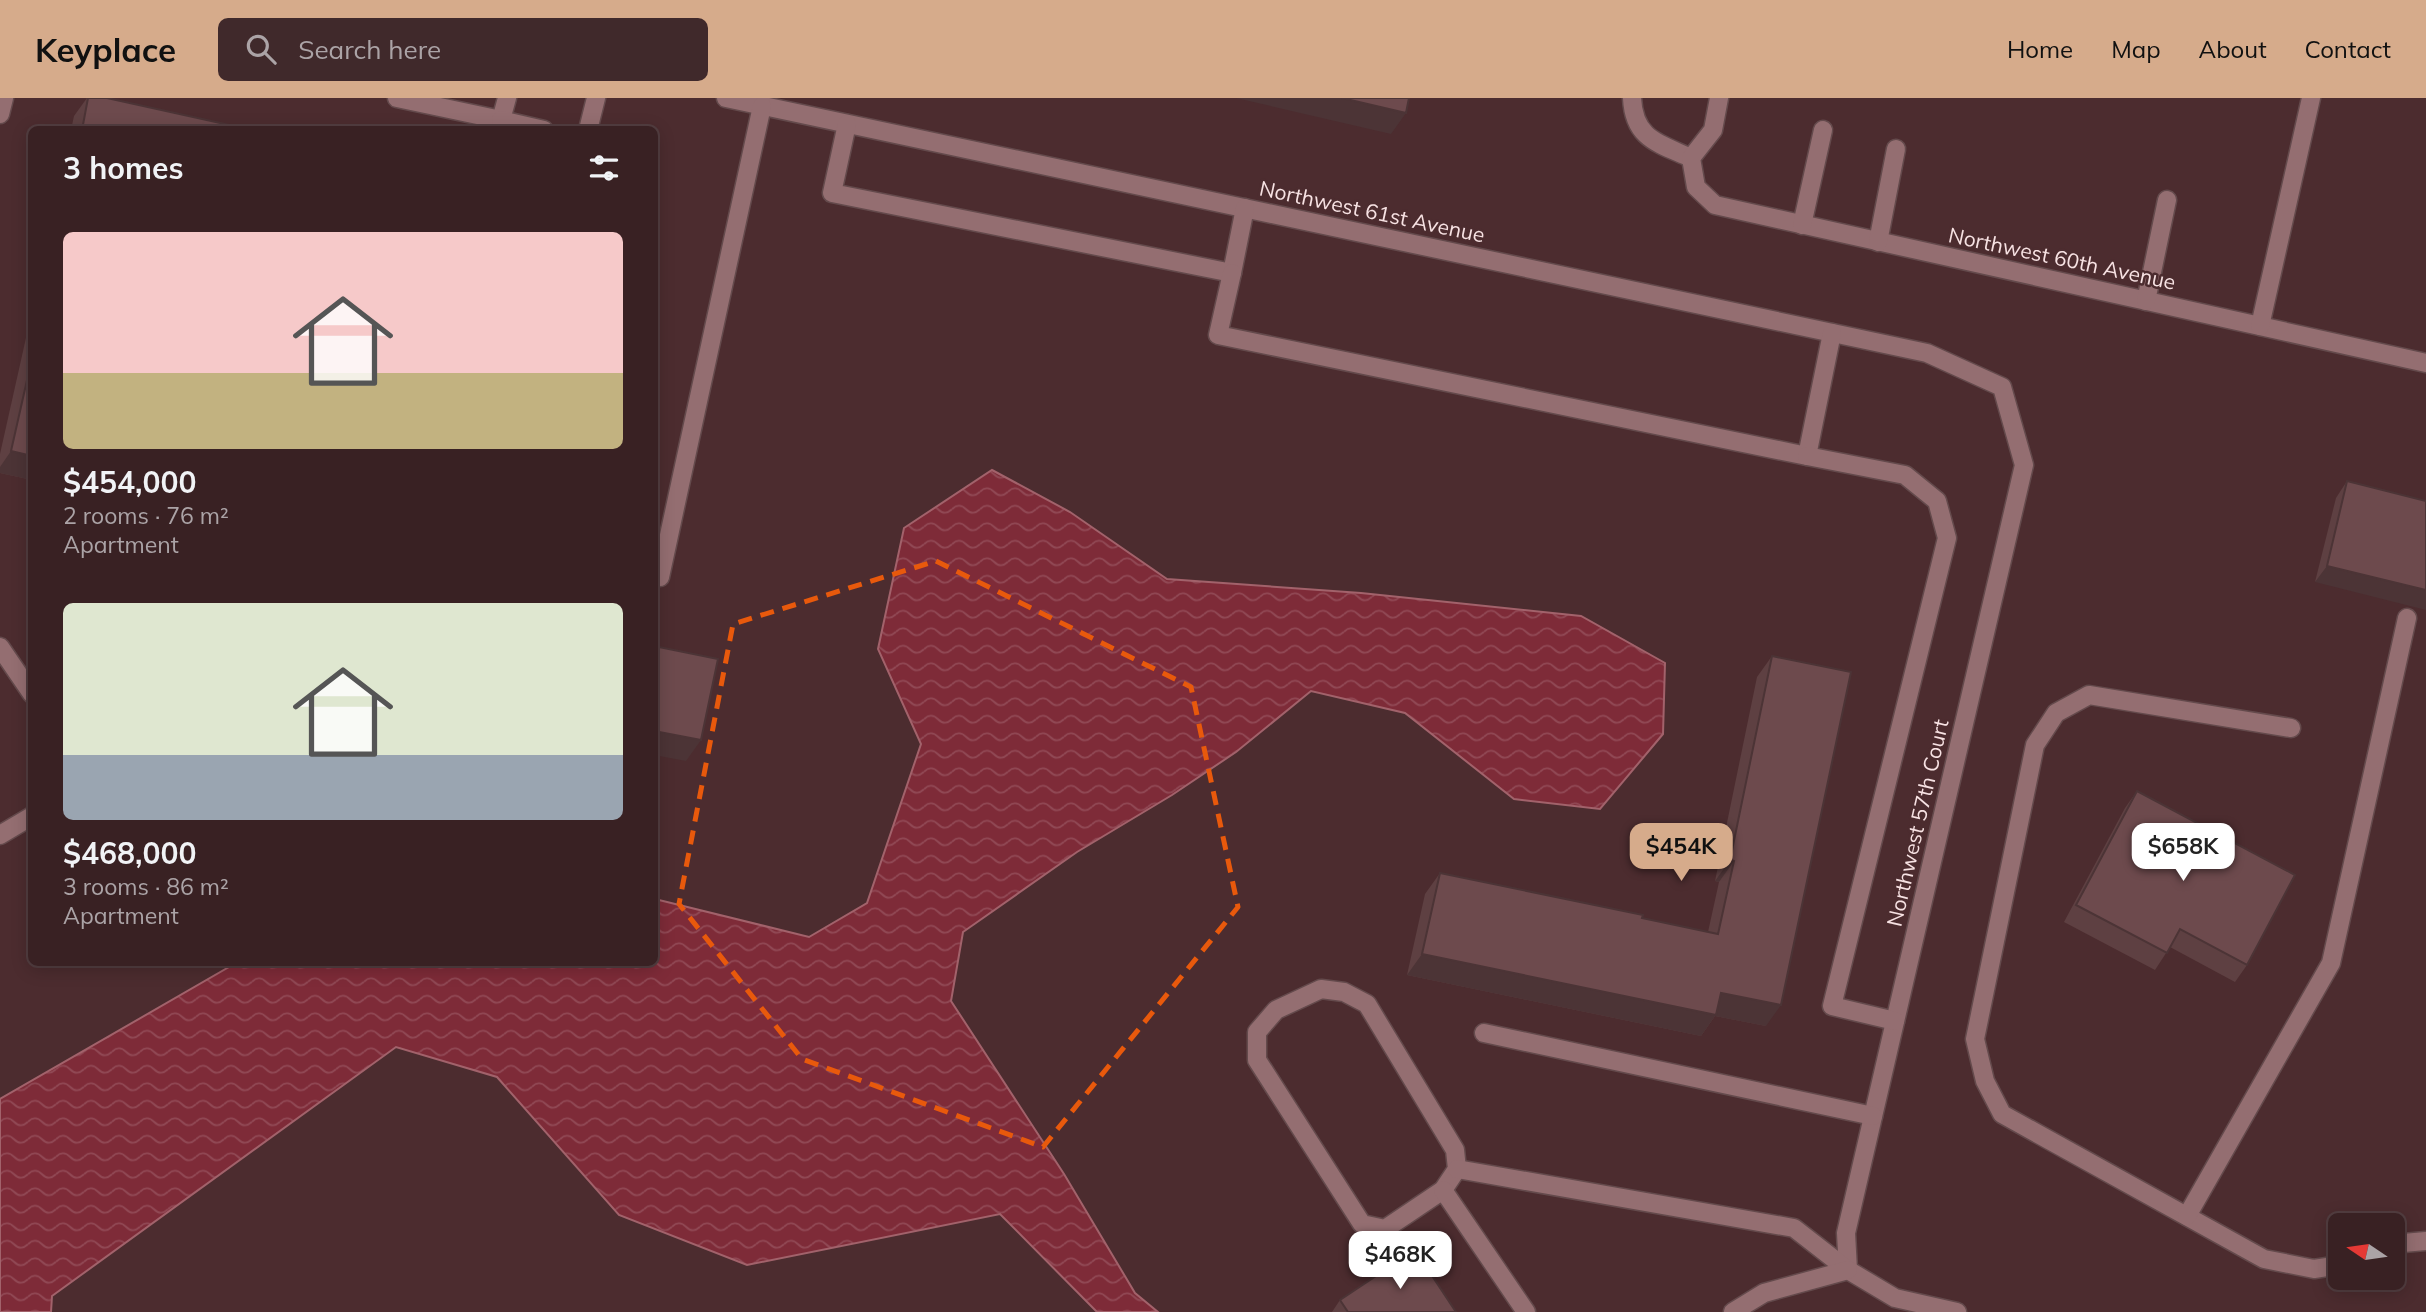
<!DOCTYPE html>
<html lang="en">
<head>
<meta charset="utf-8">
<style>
	:root { --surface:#392123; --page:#40292b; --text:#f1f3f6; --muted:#aba3a6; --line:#533e41; --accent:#d6ab8b }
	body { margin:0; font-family:Mulish,sans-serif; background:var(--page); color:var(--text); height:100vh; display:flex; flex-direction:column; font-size:26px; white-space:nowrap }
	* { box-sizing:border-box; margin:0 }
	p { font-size:23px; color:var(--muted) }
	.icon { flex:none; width:38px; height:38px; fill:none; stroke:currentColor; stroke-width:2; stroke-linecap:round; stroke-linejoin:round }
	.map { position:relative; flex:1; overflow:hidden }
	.panel { position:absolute; left:28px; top:28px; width:630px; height:840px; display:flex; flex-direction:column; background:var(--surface); border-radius:10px; box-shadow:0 4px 18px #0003,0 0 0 2px var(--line) }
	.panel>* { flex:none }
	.needle { width:46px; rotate:283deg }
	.controls { position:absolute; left:2328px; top:1115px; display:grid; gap:14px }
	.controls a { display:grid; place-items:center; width:77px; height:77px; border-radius:10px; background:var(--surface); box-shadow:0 4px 18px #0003,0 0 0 2px var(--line); font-size:35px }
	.price { position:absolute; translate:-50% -60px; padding:0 16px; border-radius:14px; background:#fff; color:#222; font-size:23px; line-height:46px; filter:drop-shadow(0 2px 4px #0008) }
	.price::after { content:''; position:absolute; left:50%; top:42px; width:21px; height:16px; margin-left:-10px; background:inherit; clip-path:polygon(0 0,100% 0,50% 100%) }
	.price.selected { background:var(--accent); color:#111 }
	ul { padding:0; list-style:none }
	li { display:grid; align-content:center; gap:14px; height:371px; padding:0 35px }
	li span { display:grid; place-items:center; height:217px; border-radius:10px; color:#555 }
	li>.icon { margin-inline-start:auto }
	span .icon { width:126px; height:126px; fill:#fffc; stroke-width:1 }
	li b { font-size:30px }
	h2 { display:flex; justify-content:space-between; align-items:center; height:84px; padding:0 35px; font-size:30px }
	header { display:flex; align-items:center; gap:42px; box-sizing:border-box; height:98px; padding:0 35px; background:var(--accent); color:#111 }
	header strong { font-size:33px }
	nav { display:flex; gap:38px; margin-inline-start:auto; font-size:24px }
	.search { width:490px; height:63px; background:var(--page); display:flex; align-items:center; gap:18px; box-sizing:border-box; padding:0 24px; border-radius:10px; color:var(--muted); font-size:26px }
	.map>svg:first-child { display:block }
	.water { fill:url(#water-waves); stroke:#a2626b; stroke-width:2 }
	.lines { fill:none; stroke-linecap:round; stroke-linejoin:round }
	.lane-casing { stroke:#644a4c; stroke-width:21 }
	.lane { stroke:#946e71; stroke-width:18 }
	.wall { fill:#5e4042 }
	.shaded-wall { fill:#4c3436 }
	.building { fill:#6d4a4d; stroke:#4c3436; stroke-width:2 }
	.marked { fill:none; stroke:#e8590c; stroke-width:5; stroke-dasharray:14 9; stroke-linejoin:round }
	.labels { text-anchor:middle; stroke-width:5; stroke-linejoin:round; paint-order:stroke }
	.street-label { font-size:21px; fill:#f7e2e3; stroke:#4c2c2f }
</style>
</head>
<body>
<header>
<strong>Keyplace</strong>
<div class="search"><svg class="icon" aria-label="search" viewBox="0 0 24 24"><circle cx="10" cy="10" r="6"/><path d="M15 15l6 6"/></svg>Search here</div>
<nav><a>Home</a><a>Map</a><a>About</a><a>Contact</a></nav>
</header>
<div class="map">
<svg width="2426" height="1214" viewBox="0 0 2426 1214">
	<defs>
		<pattern id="water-waves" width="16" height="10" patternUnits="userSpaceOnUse" patternTransform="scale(1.75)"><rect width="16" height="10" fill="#7e2b38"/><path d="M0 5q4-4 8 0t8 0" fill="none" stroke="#914955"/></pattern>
	</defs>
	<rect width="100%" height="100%" fill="#4c2c2f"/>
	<path class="water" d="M 992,372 L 1070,414 L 1167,481 L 1361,495 L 1581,518 L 1665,565 L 1663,636 L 1600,711 L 1514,701 L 1405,615 L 1311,593 L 1236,654 L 1172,697 L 1077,754 L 963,834 L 951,903 L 1064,1076 L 1135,1195 L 1158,1214 L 1097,1214 L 1000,1116 L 747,1167 L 619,1117 L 497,979 L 396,949 L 52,1198 L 51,1214 L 0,1214 L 0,1001 L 236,865 L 654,864 L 655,801 L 809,839 L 867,805 L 921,646 L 878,551 L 904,430 Z"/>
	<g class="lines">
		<g class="lane-casing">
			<g id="lane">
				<path d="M 397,0 L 501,22 L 507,0"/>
				<path d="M 726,0 L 1927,255 L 2002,289 L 2024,367 L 1846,1135 L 1848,1172"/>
				<path d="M 1632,0 C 1634,41 1658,45 1691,60"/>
				<path d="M 1719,0 L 1713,32 L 1691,60 L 1696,89 L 1715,107 L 2426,265"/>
				<path d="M 0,16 L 4,0"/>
				<path d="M 501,22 L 544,32"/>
				<path d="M 847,26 L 832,95 L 1232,175 L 1245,110"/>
				<path d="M 588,32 L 596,0"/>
				<path d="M 1802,127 L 1823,32"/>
				<path d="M 1878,144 L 1896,51"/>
				<path d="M 1232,175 L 1218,237 L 1807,358 L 1832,235"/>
				<path d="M 2146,203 L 2167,102"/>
				<path d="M 2260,228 L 2311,0"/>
				<path d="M 1807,358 L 1905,377 L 1937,403 L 1947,440 L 1832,908 L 1895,923"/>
				<path d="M 654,478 L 660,479 L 762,8"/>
				<path d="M 0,549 L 32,596"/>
				<path d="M 2291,630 L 2089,597 L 2056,615 L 2035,647 L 1975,941 L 1985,983 L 2002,1016 L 2264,1161 L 2314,1171 L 2340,1167"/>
				<path d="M 0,737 L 32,718"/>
				<path d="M 1321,891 L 1344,894 L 1367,906 L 1455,1052 L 1457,1071 L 1443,1092 L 1385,1131 L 1362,1126 L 1257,962 L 1257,934 L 1276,912 Z"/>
				<path d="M 1484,935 L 1873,1018"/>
				<path d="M 1457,1071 L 1794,1130 L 1848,1172 L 1895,1200 L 1957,1214"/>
				<path d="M 1443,1092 L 1526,1214"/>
				<path d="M 2187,1118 L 2331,865 L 2407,520"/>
				<path d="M 2392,1146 L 2426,1143"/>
				<path d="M 1733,1214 L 1764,1195 L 1848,1172"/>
			</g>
		</g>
		<use href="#lane" class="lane"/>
	</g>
	<g class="wall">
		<path d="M 87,0 L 107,0 L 252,32 L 71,32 L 74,18 Z"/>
		<path d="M 32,213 L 32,382 L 0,375 L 0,356 Z"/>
		<path d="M 2347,383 L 2426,403 L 2315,484 L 2336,400 Z"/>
		<path d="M 1772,558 L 1766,928 L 1715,918 L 1701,938 L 1407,877 L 1425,796 L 1440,775 L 1642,820 L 1708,834 L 1719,784 L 1715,783 L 1757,579 Z"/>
		<path d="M 2137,693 L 2247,867 L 2235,884 L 2170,849 L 2155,872 L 2064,824 L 2125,710 Z"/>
		<path d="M 1340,1202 L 1456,1214 L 1332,1214 Z"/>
	</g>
	<g class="shaded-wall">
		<path d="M 1236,0 L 1342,0 L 1406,15 L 1391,36 Z"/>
		<path d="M 11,353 L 32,358 L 32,382 L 0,375 L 0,369 Z"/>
		<path d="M 2327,468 L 2426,492 L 2426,512 L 2315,484 Z"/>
		<path d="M 654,633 L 701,642 L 686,663 L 654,657 Z"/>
		<path d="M 1730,762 L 1734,763 L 1719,784 L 1715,783 Z"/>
		<path d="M 1422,856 L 1721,895 L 1781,907 L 1766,928 L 1715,918 L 1701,938 L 1407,877 Z"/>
	</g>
	<g class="building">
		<path d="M 88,0 L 107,0 L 252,32 L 82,32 Z"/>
		<path d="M 1342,0 L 1409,0 L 1406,15 Z"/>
		<path d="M 32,260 L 32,358 L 11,353 Z"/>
		<path d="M 2347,383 L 2426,403 L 2426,492 L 2327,468 Z"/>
		<path d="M 654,548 L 718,561 L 701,642 L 654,633 Z"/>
		<path d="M 1772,558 L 1851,574 L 1781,907 L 1721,895 L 1716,917 L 1422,856 L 1440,775 L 1643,817 L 1642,820 L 1718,836 L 1734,763 L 1730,762 Z"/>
		<path d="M 2137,693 L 2295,777 L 2247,867 L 2180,831 L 2167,855 L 2076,807 Z"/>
		<path d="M 1415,1152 L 1456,1214 L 1348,1214 L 1340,1202 Z"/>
	</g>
	<path class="marked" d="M 936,463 L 1191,589 L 1238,809 L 1043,1049 L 802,961 L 679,806 L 733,526 Z"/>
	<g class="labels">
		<g class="street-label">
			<text transform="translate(1372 114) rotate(12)" y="7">Northwest 61st Avenue</text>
			<text transform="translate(2062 161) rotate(12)" y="7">Northwest 60th Avenue</text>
			<text transform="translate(1918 725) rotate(-77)" y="7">Northwest 57th Court</text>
		</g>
	</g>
</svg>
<div class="controls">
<a><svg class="needle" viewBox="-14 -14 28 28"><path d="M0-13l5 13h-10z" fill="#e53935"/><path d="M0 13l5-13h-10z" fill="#aba3a6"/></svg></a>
</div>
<b class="price selected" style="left:1681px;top:785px">$454K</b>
<b class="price" style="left:2183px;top:785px">$658K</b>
<b class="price" style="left:1400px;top:1193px">$468K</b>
<section class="panel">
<h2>3 homes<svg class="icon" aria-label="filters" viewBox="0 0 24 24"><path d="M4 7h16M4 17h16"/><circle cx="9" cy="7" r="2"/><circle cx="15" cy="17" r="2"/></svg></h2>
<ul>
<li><span style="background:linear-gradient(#f6c9c9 65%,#c2b280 0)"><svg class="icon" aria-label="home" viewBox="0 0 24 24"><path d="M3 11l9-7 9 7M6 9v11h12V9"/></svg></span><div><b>$454,000</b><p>2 rooms · 76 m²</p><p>Apartment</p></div></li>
<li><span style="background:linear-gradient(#dfe7d0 70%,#9aa5b1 0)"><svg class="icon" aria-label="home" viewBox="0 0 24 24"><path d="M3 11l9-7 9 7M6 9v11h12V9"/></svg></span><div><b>$468,000</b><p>3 rooms · 86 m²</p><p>Apartment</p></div></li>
</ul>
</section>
</div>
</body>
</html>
